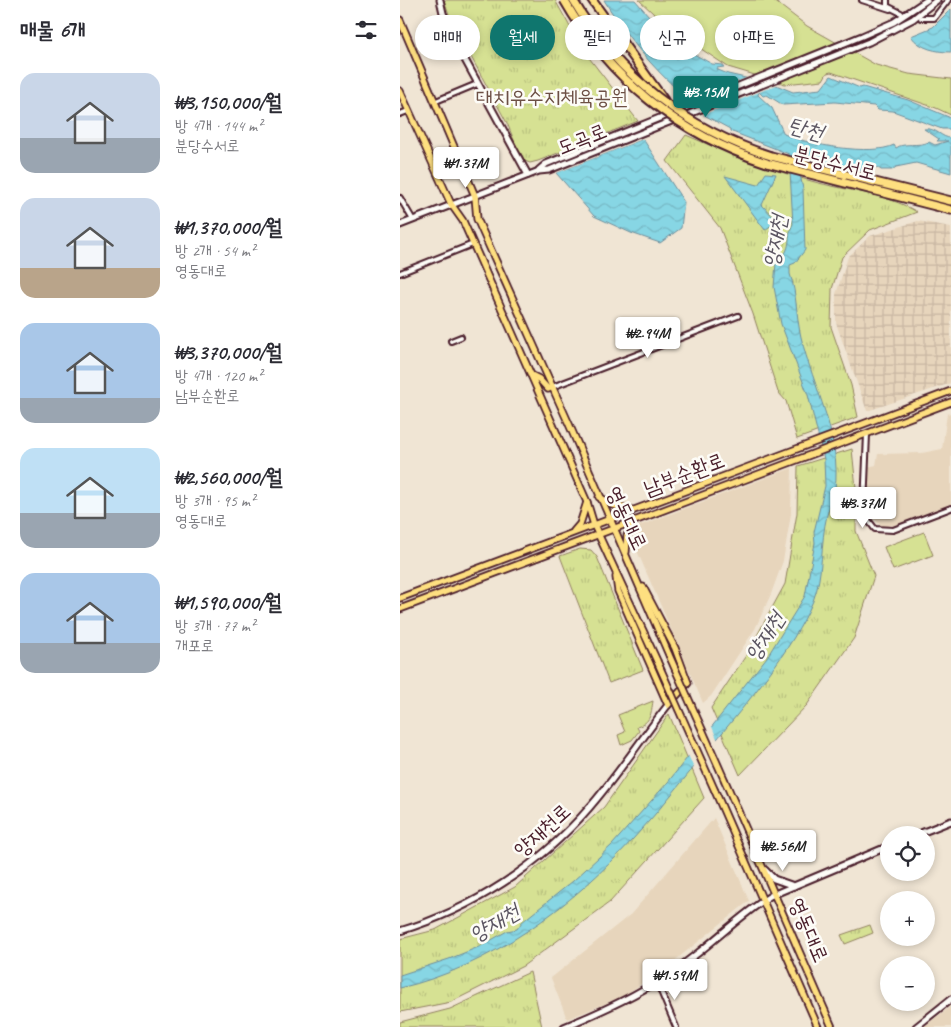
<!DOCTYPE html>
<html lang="ko">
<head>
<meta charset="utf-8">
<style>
	:root { --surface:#fff; --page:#f7f7f7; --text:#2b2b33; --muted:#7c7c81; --accent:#0f766e }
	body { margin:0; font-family:Caveat,"Poor Story",sans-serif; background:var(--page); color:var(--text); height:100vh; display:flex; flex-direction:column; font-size:19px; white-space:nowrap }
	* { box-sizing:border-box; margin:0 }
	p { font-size:16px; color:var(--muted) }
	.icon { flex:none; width:28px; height:28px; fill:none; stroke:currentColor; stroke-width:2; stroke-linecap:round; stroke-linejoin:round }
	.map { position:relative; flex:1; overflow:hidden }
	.panel { display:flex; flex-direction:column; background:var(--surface); width:400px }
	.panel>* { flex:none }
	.top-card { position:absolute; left:15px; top:15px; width:460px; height:45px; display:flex; gap:10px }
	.buttons { position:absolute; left:480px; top:826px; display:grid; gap:10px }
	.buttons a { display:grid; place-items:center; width:55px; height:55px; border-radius:50%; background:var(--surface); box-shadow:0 2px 8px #0003; font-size:25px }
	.price { position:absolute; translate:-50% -42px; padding:0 11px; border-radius:5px; background:#fff; color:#222; font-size:16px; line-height:32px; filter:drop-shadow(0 1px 2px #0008) }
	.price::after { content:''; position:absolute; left:50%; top:30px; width:15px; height:11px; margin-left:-8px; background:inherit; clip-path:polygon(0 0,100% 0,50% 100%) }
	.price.current { background:var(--accent); color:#fff }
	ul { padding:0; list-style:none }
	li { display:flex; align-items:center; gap:15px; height:125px; padding:0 20px }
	li span { display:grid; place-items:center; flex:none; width:140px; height:100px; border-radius:15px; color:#555 }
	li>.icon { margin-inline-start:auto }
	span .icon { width:60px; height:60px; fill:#fffc; stroke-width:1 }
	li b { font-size:21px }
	h2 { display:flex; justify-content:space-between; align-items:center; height:60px; padding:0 20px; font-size:21px }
	.pill { padding:0 18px; border-radius:22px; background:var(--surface); box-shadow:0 2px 8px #0003; font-size:18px; line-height:45px }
	.pill.current { background:var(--accent); color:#fff }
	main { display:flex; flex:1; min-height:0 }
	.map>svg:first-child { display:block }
	.built { fill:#e7d5bc }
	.industrial { fill:url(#industrial-grid) }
	.grass { fill:#d6e193; stroke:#90805f }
	.park { fill:url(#park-tufts); stroke:#90805f }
	.water { fill:url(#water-waves); stroke:#6f8d9a }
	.pier { fill:#f0e5d4 }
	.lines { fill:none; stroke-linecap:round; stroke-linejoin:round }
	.street-casing { stroke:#4a1f2b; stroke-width:8 }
	.secondary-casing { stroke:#4a1f2b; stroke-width:9 }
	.primary-casing { stroke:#4a1f2b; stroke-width:9 }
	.highway-casing { stroke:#4a1f2b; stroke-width:11 }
	.street { stroke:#fdfcf7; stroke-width:4 }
	.secondary { stroke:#fdfcf7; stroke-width:5 }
	.primary { stroke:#fedf80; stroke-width:5.5 }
	.highway { stroke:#fedf80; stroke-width:7 }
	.primary-bridge-casing { stroke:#4a1f2b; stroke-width:9; stroke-linecap:butt }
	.highway-bridge-casing { stroke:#4a1f2b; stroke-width:11; stroke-linecap:butt }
	.primary-bridge { stroke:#fedf80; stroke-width:5.5 }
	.highway-bridge { stroke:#fedf80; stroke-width:7 }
	.labels { text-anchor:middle; stroke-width:5; stroke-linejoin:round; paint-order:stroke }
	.park-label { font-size:21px; fill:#6d5045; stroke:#fdfcf7 }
	.street-label { font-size:21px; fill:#4a1f2b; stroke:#fdfcf7 }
	.water-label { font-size:22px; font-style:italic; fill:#5c5662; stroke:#fdfcf7 }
</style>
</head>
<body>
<main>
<section class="panel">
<h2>매물 6개<svg class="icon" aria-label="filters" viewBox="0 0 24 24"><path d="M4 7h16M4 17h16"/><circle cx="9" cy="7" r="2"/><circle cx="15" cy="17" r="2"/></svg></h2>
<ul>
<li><span style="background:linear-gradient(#c9d6e8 65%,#9aa5b1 0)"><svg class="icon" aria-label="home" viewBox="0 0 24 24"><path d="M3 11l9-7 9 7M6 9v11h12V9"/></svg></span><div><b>₩3,150,000/월</b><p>방 4개 · 144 m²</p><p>분당수서로</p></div></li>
<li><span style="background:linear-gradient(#c9d6e8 70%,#b9a48a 0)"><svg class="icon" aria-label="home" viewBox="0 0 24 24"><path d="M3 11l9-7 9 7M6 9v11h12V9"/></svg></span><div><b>₩1,370,000/월</b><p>방 2개 · 54 m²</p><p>영동대로</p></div></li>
<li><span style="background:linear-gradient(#a9c7e8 75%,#9aa5b1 0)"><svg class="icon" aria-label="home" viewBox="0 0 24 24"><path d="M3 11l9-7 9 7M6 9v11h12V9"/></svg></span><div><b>₩3,370,000/월</b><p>방 4개 · 120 m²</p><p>남부순환로</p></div></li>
<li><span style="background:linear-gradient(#bfe0f5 65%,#9aa5b1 0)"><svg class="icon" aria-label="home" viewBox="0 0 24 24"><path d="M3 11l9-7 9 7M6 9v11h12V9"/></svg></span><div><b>₩2,560,000/월</b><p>방 3개 · 95 m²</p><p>영동대로</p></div></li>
<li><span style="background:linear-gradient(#a9c7e8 70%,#9aa5b1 0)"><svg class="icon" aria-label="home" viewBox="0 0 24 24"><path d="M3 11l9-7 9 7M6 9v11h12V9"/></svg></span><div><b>₩1,590,000/월</b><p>방 3개 · 77 m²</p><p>개포로</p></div></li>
</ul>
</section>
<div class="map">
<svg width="551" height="1027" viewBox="0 0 551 1027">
	<defs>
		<pattern id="industrial-grid" width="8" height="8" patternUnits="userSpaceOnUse" patternTransform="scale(1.25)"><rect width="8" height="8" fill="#e7d5bc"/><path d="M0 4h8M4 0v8" fill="none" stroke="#c8b6a2"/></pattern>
		<pattern id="park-tufts" width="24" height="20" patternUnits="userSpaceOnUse" patternTransform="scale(1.25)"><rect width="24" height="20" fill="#d6e193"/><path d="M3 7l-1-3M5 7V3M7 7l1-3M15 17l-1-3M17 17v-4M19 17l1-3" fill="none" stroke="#b9c17f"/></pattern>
		<pattern id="water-waves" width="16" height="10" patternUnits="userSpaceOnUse" patternTransform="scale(1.25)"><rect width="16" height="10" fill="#87d6e4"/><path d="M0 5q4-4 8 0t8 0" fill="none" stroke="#76b7c4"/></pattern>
	</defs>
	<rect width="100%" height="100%" fill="#f0e5d4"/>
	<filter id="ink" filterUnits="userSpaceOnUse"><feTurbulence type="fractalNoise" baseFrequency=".02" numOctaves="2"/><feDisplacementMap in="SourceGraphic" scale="10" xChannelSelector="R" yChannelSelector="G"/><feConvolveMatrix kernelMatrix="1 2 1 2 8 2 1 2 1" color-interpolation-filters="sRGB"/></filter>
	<g filter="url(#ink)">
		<g class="built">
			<path d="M 551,413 L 551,509 L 529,519 L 482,527 L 467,511 L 468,467 L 476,465 L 478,454 L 522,453 L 542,449 L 547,414 Z"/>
			<path d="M 392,468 L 391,514 L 383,561 L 371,594 L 355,629 L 311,696 L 303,703 L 228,530 Z"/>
			<path d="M 314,818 L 349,901 L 273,962 L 222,997 L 167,1019 L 151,978 L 231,914 Z"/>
			<path d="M 551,1006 L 551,1027 L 523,1027 L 545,1011 Z"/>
		</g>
		<path class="industrial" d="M 518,221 L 551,227 L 551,383 L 467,411 L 436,323 L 436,294 L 448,257 L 470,236 Z"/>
		<g class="grass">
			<path d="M 239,0 L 373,0 L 407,26 L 476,65 L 509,74 L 551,79 L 551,115 L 536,108 L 431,72 L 427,73 L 423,80 L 385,84 L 328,67 L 267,26 Z"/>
			<path d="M 524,532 L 533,555 L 493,570 L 484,547 Z"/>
			<path d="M 253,701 C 251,714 251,722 237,727 L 239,731 L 232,740 L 221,745 L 218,735 L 225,732 L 218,715 Z"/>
		</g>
		<g class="park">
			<path d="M 44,0 L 155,0 L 183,50 L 238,121 L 138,161 L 130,163 L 122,160 L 107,123 L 51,20 Z"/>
			<path d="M 286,135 C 327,153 368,169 411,181 C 447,191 486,193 517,212 L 470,230 L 442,257 L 432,289 L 431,327 L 451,385 L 458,417 L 397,439 L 386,401 L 378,392 L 353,314 L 320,228 L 267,161 Z"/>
			<path d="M 452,449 L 456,488 L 456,531 L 474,576 L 454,638 L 407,705 L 340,775 L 311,708 L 347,654 L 385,584 L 397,513 L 398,466 Z"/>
			<path d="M 180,549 L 191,550 L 197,557 L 243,670 L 209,683 L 160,556 Z"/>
			<path d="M 269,714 L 304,798 L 210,902 L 123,966 L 51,1002 L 0,1012 L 0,939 L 35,930 L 115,887 L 204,807 Z"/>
			<path d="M 470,925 L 473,933 L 445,944 L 441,935 Z"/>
			<path d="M 130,972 L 142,1027 L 0,1027 L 0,1022 L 50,1009 Z"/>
		</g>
		<g class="water">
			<path d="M 204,0 L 235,0 L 249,16 L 257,20 L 250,21 L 255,26 L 260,25 L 271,34 L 270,36 L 262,33 L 265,38 L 312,64 L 323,65 L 324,67 L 317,68 L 318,70 L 328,74 L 376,85 L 393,92 L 421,89 L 431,76 L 460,88 L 463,87 L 508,100 L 551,118 L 551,129 L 542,129 L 493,111 L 478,110 L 474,106 L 435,102 L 383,105 L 367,95 L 363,96 L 359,92 L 358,95 L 372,108 L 384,134 C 408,145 472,156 494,145 L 496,148 C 504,142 518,147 529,142 L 535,145 L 548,141 L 537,141 L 539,139 L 524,129 C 536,127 541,138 551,138 L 551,173 L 516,163 L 496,167 L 492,170 L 481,170 L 477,167 L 460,171 L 403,157 L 400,174 L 403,189 L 405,250 L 395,263 L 390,265 L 390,274 C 397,294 396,316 401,337 C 413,387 442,436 435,489 C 434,497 429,506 427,515 C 420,543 424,574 413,601 C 393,649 346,704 313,744 C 286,776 261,809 233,839 C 171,907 90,967 0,988 L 0,975 L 49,959 L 81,946 L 107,931 L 117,929 L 122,922 L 173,881 L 212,845 L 268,782 L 367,657 L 405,596 L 415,543 L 414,532 L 425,486 L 424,459 L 408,395 L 381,324 L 374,287 L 376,263 C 395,248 385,238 393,224 L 389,154 L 330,131 L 330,129 L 304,115 L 276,97 L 281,93 C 251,66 225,35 204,0 Z"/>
			<path d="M 551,9 L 551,52 C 537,52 520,49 511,36 L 533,27 Z"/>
			<path d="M 243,139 L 284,202 L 281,228 L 260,243 L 231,233 L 194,216 L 156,173 Z"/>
			<path d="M 366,173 L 376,174 L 362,205 L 377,221 L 365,230 L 325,176 L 358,185 Z"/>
		</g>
		<g class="pier">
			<path d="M 351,76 L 379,84 L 300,116 L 281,103 Z"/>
			<path d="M 242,137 L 245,138 L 154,174 L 155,171 Z"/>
			<path d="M 310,722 L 318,741 L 295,770 L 287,753 Z"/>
		</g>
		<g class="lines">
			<g class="street-casing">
				<g id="street">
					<path d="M 462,0 L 490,9"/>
					<path d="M 487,0 L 487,6 L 501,13"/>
					<path d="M 521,18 L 534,18 L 548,0"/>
					<path d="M 36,101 L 77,84"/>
					<path d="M 0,114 L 8,111"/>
					<path d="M 0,198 L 13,220"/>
					<path d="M 0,273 L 73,244"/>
					<path d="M 51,341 L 61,337"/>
					<path d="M 152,387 L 338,316"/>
					<path d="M 467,434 L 464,507 L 465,516 L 475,529 L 493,530 L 551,508"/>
					<path d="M 257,982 L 276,1027"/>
				</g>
			</g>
			<g class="secondary-casing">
				<g id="secondary">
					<path d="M 40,0 L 43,13 L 58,47 L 128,175"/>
					<path d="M 139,170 L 146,164 L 462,36 L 494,22 L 527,0"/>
					<path d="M 0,225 L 139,171 L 149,170 L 469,42 L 513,19 L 537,0"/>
					<path d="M 516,835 L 551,821"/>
					<path d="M 365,870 L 374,879 L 394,886"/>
					<path d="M 0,931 C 73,909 139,866 189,808 C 217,776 241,739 268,705"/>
					<path d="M 164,1027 C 212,1007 257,986 298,953 C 322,934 344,913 370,896 L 489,846"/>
					<path d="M 516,1027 L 551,999"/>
				</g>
			</g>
			<g class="primary-casing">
				<g id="primary">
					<path d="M 0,20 L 75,196 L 77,219 L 169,424 L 269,655"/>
					<path d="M 0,91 L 51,204 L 63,221 L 187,502 L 194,525 L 257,661"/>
					<path d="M 131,375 L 139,379 L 148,389 L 152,387"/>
					<path d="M 199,497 L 213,505 L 232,510"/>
					<path d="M 174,531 L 180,524 L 187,502"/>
					<path d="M 226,552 L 227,536 L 234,520"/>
					<path d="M 216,577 L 218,591 L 268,705 L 288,683 L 275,648 L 243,587"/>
					<path d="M 0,598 L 551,391"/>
					<path d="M 0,609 L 551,402"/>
					<path d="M 325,781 L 432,1027"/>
					<path d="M 315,791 L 418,1027"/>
				</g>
			</g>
			<g class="highway-casing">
				<g id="highway">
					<path d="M 192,0 L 264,100"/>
					<path d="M 371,156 L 551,201"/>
					<path d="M 367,163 L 551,210"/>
				</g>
			</g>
			<use href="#street" class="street"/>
			<use href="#secondary" class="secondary"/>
			<use href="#primary" class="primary"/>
			<use href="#highway" class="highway"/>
			<g class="primary-bridge-casing">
				<g id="primary-bridge">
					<path d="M 269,655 L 325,781"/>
					<path d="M 257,661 L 315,791"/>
				</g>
			</g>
			<g class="highway-bridge-casing">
				<g id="highway-bridge">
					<path d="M 164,0 C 209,79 280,135 367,163"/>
					<path d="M 173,0 C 217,76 288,130 371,156"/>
				</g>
			</g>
			<use href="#primary-bridge" class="primary-bridge"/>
			<use href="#highway-bridge" class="highway-bridge"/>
		</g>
	</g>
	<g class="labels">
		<g class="park-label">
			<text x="152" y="104">대치유수지체육공원</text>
		</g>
		<g class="street-label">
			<text transform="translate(182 139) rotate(-22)" y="7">도곡로</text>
			<text transform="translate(435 163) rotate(14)" y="7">분당수서로</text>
			<text transform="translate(284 474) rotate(-21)" y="7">남부순환로</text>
			<text transform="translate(227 518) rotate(65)" y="7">영동대로</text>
			<text transform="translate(142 830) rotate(-42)" y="7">양재천로</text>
			<text transform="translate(409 930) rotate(67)" y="7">영동대로</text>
		</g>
		<g class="water-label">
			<text transform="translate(406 128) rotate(15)" y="8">탄천</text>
			<text transform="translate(374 241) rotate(-80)" y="8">양재천</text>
			<text transform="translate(364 636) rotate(-57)" y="8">양재천</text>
			<text transform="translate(94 922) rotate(-30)" y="8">양재천</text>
		</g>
	</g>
</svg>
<div class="buttons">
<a><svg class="icon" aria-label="locate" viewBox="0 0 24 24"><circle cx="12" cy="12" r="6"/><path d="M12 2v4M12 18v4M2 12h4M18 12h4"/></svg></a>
<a>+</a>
<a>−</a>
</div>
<b class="price current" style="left:306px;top:118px">₩3.15M</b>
<b class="price" style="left:66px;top:189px">₩1.37M</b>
<b class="price" style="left:248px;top:359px">₩2.94M</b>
<b class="price" style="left:463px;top:529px">₩3.37M</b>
<b class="price" style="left:383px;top:872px">₩2.56M</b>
<b class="price" style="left:275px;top:1001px">₩1.59M</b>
<div class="top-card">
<a class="pill">매매</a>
<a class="pill current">월세</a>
<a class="pill">필터</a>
<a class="pill">신규</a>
<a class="pill">아파트</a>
</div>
</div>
</main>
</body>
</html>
